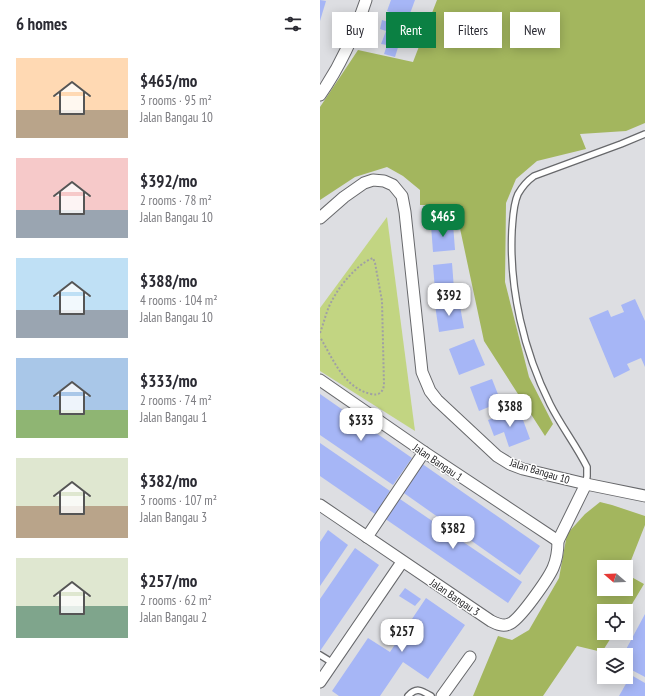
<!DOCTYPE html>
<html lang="en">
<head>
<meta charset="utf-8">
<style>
	:root { --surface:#fff; --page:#f7f7f7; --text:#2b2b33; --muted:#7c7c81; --accent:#0b8043 }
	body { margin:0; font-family:"PT Sans Narrow",sans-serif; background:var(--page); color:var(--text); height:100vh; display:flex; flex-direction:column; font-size:15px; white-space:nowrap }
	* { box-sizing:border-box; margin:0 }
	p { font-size:13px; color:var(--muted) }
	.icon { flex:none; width:22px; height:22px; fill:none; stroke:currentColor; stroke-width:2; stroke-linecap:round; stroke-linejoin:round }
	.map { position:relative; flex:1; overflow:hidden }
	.details { display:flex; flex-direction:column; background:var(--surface); width:320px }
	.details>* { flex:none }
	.banner { position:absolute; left:12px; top:12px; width:253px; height:36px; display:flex; gap:8px }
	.needle { width:26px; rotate:289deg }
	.buttons { position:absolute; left:277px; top:560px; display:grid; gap:8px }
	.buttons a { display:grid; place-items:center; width:36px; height:36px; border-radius:0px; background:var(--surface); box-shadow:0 2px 10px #0003; font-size:20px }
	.price { position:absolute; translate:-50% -34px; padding:0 9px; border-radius:8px; background:#fff; color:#222; font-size:13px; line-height:26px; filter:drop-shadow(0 1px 2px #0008) }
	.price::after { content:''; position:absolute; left:50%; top:24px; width:12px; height:9px; margin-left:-6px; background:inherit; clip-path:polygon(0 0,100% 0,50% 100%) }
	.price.selected { background:var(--accent); color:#fff }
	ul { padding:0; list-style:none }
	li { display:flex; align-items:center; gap:12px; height:100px; padding:0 16px }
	li span { display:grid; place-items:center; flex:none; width:112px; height:80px; border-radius:0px; color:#555 }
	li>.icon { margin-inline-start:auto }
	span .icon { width:48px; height:48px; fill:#fffc; stroke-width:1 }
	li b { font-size:17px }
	h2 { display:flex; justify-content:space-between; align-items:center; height:48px; padding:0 16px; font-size:17px }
	.chip { padding:0 14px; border-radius:0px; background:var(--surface); box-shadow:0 2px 10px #0003; font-size:14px; line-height:36px }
	.chip.selected { background:var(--accent); color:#fff }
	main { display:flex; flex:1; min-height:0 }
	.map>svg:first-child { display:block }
	.green { fill:#c2d582 }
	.forest { fill:#a3b65e }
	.building { fill:#a6b6f6 }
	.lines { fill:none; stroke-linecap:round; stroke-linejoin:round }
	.service-casing { stroke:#67686b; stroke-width:8 }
	.minor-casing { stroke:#67686b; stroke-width:13 }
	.path { stroke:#a0a0a4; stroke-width:2; stroke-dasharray:2 2; stroke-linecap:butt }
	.service { stroke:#fff; stroke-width:5.5 }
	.minor { stroke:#fff; stroke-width:11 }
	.labels { text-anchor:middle; stroke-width:3; stroke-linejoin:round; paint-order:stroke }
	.street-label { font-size:11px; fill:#242426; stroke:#fff }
</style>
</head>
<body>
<main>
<section class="details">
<h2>6 homes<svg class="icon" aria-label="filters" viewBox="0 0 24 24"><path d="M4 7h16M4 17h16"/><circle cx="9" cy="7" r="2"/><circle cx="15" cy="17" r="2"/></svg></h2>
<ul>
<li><span style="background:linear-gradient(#ffd9b3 65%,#b9a48a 0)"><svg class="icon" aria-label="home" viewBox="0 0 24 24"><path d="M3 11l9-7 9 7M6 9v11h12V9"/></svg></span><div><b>$465/mo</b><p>3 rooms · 95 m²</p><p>Jalan Bangau 10</p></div></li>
<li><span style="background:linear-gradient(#f6c9c9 65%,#9aa5b1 0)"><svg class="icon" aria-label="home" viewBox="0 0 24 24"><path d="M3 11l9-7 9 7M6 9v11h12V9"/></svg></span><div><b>$392/mo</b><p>2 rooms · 78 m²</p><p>Jalan Bangau 10</p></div></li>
<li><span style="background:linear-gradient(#bfe0f5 65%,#9aa5b1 0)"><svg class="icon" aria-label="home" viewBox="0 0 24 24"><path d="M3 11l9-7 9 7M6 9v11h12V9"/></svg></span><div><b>$388/mo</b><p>4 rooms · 104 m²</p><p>Jalan Bangau 10</p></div></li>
<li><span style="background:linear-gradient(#a9c7e8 65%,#8fb573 0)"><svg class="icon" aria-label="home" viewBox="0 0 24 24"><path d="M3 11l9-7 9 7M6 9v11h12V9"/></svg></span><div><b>$333/mo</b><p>2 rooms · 74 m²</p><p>Jalan Bangau 1</p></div></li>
<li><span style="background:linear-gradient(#dfe7d0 60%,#b9a48a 0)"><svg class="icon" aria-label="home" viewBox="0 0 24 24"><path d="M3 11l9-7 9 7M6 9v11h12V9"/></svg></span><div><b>$382/mo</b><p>3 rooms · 107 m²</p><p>Jalan Bangau 3</p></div></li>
<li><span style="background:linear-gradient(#dfe7d0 60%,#7fa58c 0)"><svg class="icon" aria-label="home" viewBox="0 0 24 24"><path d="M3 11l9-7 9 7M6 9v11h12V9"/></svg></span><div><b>$257/mo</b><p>2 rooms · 62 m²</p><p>Jalan Bangau 2</p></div></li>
</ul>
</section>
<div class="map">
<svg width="325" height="696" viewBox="0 0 325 696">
	<rect width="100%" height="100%" fill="#dddee2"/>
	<path class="green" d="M 67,217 L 95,431 L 0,371 L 0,308 Z"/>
	<g class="forest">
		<path d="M 117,0 L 325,0 L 325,123 L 306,131 L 260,134 L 266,149 L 217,161 L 196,179 L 186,203 L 185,282 L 209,377 L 233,424 L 225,436 L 164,341 L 135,205 L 100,205 L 100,190 L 83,176 L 67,167 L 35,177 L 0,200 L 0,107 L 38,50 L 93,62 Z"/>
		<path d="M 280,502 L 292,505 L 325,516 L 325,525 L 306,573 L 306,567 L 284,567 L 284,589 L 306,589 L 306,574 L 324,584 L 306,614 L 306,611 L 284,611 L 284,633 L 294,633 L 282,652 L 257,646 L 223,696 L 153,696 L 178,636 L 192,640 L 209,630 L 239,578 L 247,534 L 265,514 Z"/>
	</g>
	<g class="building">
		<path d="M 0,0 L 6,1 L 0,21 Z"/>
		<path d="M 71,0 L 95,0 L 88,19 L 67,11 Z"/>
		<path d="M 62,20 L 90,29 L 86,42 L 80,41 L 75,57 L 64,54 L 67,45 L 61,44 L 66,31 L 60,29 Z"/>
		<path d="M 133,224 L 135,250 L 113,252 L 111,225 Z"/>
		<path d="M 132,263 L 134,289 L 115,290 L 113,265 Z"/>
		<path d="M 315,299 L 325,321 L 325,367 L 321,358 L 307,364 L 310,370 L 294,378 L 269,318 L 288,310 L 291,317 L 304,312 L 301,305 Z"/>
		<path d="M 139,301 L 144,328 L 119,332 L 115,305 Z"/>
		<path d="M 154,339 L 165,365 L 139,375 L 129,349 Z"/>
		<path d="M 172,379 L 181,402 L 159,411 L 150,387 Z"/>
		<path d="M 0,394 L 92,458 L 73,485 L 0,435 Z"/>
		<path d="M 199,409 L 210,439 L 189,447 L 184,432 L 174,436 L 168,420 Z"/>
		<path d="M 0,443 L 70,491 L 55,514 L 0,476 Z"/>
		<path d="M 101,463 L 220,546 L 200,575 L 81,491 Z"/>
		<path d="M 77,497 L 202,582 L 188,603 L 64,518 Z"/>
		<path d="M 8,530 L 28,545 L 0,586 L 0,542 Z"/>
		<path d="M 35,548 L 59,565 L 0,651 L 0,599 Z"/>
		<path d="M 85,588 L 101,599 L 95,606 L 79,596 Z"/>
		<path d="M 106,598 L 145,625 L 108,679 L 83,662 L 60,696 L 19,696 L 12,691 L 48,638 L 70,652 Z"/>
		<path d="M 325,614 L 325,677 L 306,667 L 306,655 L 303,655 Z"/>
		<path d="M 311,675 L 325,683 L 325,696 L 299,696 Z"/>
	</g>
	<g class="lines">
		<g class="service-casing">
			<g id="service">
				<path d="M 266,484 L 267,476 L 267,467 C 256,445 241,426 230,404 C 204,352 189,289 192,230 C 193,218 193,205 198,194 C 202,187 207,181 214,176 L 301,144 L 325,134"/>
				<path d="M 0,655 L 13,663"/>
				<path d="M 88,696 C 96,687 101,690 111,696"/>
			</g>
		</g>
		<g class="minor-casing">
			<g id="minor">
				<path d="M 0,95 C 21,65 35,34 46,0"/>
				<path d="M 0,218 L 24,197 L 44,183 L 53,180 L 64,181 L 73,185 L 82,196 L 85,212 L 102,372 L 110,391 L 117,400 L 177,456 L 190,464 L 203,469 L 266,484 L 325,496"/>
				<path d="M 0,380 L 104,452 L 238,541"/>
				<path d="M 0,505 L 171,621 C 177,624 183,627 189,624 C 199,621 228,579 233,568 C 237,559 238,551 238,541 L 266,484"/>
				<path d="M 47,537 L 104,452"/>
				<path d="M 0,682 L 82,562"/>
				<path d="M 122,696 L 150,657"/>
			</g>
		</g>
		<path class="path" d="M 0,333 C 3,325 5,317 8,309 C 15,291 35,265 53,258 L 55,263 L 62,301 L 64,385 C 63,392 59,396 51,394 C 24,388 13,359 0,337"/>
		<use href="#service" class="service"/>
		<use href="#minor" class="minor"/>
	</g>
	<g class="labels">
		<g class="street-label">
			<text transform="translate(118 462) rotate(34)" y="4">Jalan Bangau 1</text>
			<text transform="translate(220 471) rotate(17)" y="4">Jalan Bangau 10</text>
			<text transform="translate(135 597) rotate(34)" y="4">Jalan Bangau 3</text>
		</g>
	</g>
</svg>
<div class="buttons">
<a><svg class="needle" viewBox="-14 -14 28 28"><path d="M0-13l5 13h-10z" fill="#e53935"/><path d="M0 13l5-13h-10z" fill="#7c7c81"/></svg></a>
<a><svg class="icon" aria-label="locate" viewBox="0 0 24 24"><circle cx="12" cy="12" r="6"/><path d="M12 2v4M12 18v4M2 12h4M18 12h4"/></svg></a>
<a><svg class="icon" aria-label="layers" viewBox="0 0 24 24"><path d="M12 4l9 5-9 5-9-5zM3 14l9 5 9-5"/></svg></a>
</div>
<b class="price selected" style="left:123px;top:238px">$465</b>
<b class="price" style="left:129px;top:317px">$392</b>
<b class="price" style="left:190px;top:428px">$388</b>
<b class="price" style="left:41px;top:442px">$333</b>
<b class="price" style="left:133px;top:550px">$382</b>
<b class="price" style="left:82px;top:653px">$257</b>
<div class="banner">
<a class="chip">Buy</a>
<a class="chip selected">Rent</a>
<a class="chip">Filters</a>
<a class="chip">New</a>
</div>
</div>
</main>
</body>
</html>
